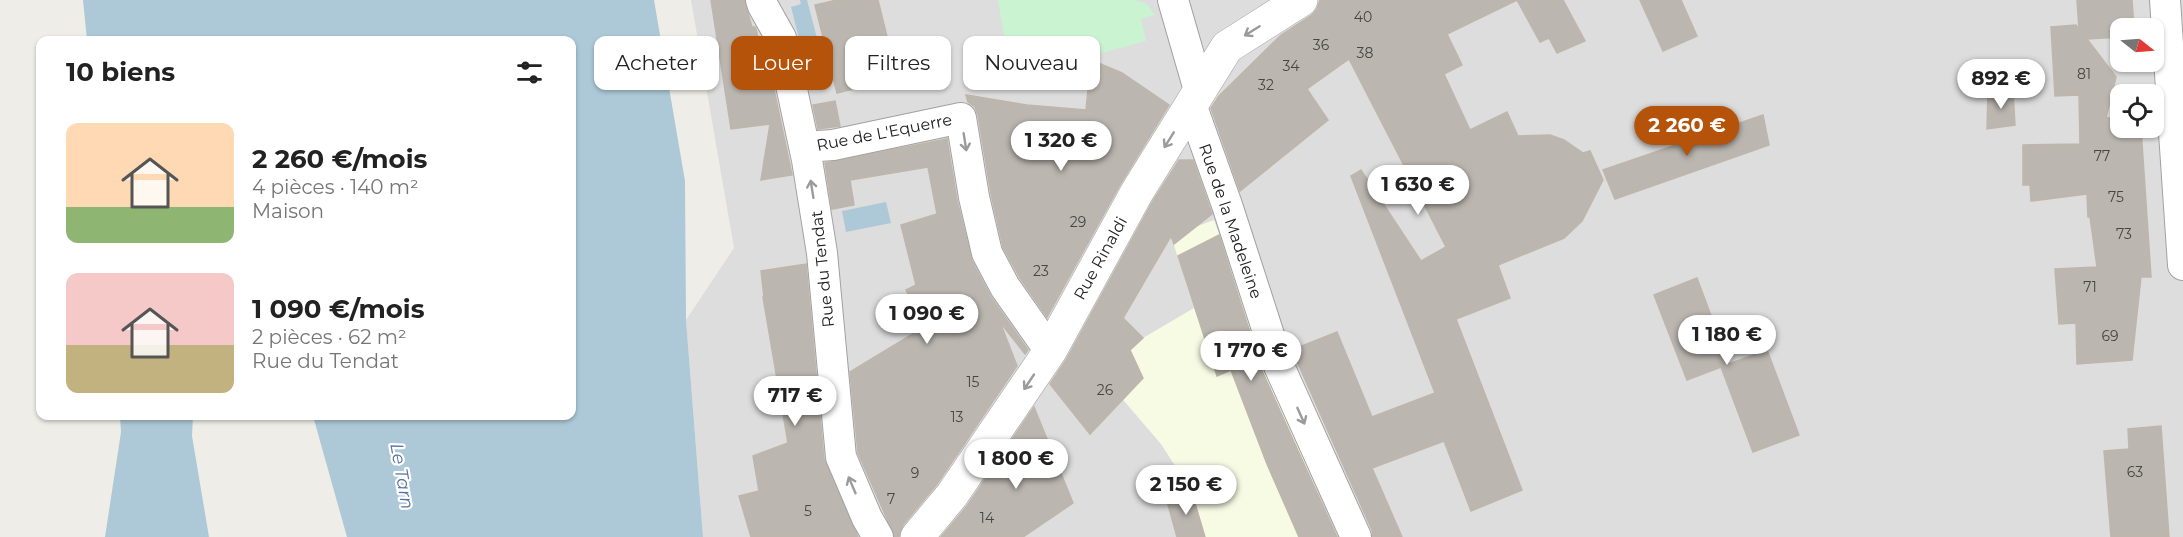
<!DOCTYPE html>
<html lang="fr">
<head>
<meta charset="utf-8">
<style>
	:root { --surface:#fff; --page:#f2f2f2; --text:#222; --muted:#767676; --accent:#b45309 }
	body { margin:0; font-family:Montserrat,sans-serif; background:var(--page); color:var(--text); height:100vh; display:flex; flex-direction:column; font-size:22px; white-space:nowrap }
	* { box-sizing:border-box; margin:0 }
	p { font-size:20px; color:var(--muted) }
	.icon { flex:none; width:33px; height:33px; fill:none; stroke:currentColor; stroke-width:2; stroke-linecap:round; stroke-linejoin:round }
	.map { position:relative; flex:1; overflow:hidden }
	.drawer { position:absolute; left:36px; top:36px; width:540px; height:384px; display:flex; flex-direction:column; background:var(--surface); border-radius:12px; box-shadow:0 2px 4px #0004 }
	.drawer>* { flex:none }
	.hud { position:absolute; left:594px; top:36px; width:570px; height:54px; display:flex; gap:12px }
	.needle { width:39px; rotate:107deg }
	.fabs { position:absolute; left:2110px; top:18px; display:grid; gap:12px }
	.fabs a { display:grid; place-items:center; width:54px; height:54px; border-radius:12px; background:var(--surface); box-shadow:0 2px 4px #0004; font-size:30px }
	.price { position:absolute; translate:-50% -51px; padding:0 14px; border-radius:21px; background:#fff; color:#222; font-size:20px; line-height:39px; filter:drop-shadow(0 2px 3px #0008) }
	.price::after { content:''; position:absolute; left:50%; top:36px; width:18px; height:14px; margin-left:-9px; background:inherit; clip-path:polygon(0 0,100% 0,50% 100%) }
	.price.selected { background:var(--accent); color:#fff }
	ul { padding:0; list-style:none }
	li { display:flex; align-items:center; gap:18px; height:150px; padding:0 30px }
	li span { display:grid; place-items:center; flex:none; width:168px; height:120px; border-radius:12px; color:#555 }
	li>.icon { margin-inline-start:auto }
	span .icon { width:72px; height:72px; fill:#fffc; stroke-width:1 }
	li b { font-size:26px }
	h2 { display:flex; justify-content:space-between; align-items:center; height:72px; padding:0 30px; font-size:26px }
	.pill { padding:0 21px; border-radius:12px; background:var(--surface); box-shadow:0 2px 4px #0004; font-size:21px; line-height:54px }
	.pill.selected { background:var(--accent); color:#fff }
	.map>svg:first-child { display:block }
	.residential { fill:#ddd; fill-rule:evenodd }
	.education { fill:#f8fbe4 }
	.park { fill:#caf3d2 }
	.water { fill:#adc8d7 }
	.building { fill:#bcb6b0; stroke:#bfb6ab; stroke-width:1.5 }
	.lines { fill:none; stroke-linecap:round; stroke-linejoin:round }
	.minor-casing { stroke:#a1a1a1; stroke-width:32 }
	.tertiary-casing { stroke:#a1a1a1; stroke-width:34 }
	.minor { stroke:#fff; stroke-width:30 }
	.tertiary { stroke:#fff; stroke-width:33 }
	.oneway { stroke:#9b9b9b }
	.labels { text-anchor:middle; stroke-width:4.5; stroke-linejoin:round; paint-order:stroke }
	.number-label { font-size:14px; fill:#474644 }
	.street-label { font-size:16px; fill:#202020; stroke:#fff }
	.water-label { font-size:18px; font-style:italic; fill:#5773a4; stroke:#fff }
</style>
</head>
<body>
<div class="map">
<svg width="2183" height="537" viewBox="0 0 2183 537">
	<rect width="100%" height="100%" fill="#efede7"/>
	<path class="residential" d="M 691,0 L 2183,0 L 2183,537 L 703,537 L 686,320 L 734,248 ZM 2121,28 L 2154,28 L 2154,62 L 2121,62 ZM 2121,94 L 2154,94 L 2154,128 L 2121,128 Z"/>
	<path class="education" d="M 1214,220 L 1262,357 L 1336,537 L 1177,537 L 1167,500 L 1190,489 L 1161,444 L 1113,388 L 1122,358 L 1143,338 L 1194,308 L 1171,236 Z"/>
	<path class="park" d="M 998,0 L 1135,0 L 1147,4 L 1155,15 L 1141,19 L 1146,41 L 1098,54 L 1007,52 Z"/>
	<g class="water">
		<path d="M 83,0 L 654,0 L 685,181 L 686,320 L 703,537 L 347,537 L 313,416 L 572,416 L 572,40 L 87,40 Z"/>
		<path d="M 800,0 L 807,0 L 818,42 L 801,46 L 791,7 L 801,4 Z"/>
		<path d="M 886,202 L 891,223 L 846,232 L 842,211 Z"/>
		<path d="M 120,416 L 193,416 L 192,436 L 209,537 L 105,537 L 121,432 Z"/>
	</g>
	<g class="building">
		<path d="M 711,0 L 744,0 L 752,27 L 755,27 L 756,29 L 768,81 L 772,80 L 792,175 L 761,180 L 770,124 L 731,129 Z"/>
		<path d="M 837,0 L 878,0 L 895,69 L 894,79 L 837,93 L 815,5 Z"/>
		<path d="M 1320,0 L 1563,0 L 1585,41 L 1557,53 L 1549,38 L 1540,42 L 1517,0 L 1447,34 L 1462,65 L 1444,74 L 1470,130 L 1507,112 L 1518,136 L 1550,135 L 1564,140 L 1583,153 L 1590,151 L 1603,180 L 1582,221 L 1564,238 L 1498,265 L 1510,298 L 1456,319 L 1522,490 L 1471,511 L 1444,441 L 1372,468 L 1402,537 L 1373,537 L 1372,530 L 1292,350 L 1337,332 L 1372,417 L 1435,393 L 1351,176 L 1361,170 L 1421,261 L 1446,247 L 1349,59 L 1307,89 L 1328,120 L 1240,191 L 1211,108 L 1219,96 L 1281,35 L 1312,15 L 1317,9 Z"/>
		<path d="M 1640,0 L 1681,0 L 1697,36 L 1663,51 Z"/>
		<path d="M 2077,0 L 2132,0 L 2134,28 L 2121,28 L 2121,37 L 2087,39 L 2116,77 L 2106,118 L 2121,117 L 2121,128 L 2141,128 L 2151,277 L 2141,277 L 2132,360 L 2077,364 L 2076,323 L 2059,324 L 2055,269 L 2097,267 L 2090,217 L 2088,217 L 2087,194 L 2031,201 L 2030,185 L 2023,185 L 2023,145 L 2080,144 L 2079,95 L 2055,96 L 2051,27 L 2076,25 L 2079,29 Z"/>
		<path d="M 1091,60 L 1122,73 L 1169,105 L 1121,183 L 1047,317 L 1020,278 L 1003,247 L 991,194 L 978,115 L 975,107 L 968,102 L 966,95 L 1027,105 L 1086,110 Z"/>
		<path d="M 2013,91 L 2015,125 L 1987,129 L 1988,92 Z"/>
		<path d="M 835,101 L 840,126 L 818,129 L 813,105 Z"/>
		<path d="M 1763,115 L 1769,145 L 1615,199 L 1603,170 Z"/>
		<path d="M 947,139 L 957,200 L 972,261 L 991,297 L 1028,350 L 1025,354 L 1000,322 L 1017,366 L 937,484 L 903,525 L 899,537 L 895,537 L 858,453 L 850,372 L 926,326 L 906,290 L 916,285 L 901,225 L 937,214 L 928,167 L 850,180 L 854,205 L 832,209 L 825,163 Z"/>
		<path d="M 1179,160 L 1193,160 L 1212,214 L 1174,244 L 1171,236 L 1123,318 L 1143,338 L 1130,350 L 1143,378 L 1090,434 L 1050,384 L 1066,360 L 1153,201 Z"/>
		<path d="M 1219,235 L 1263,373 L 1337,537 L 1299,537 L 1267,464 L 1231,370 L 1217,376 L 1178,256 Z"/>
		<path d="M 806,264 L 824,459 L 858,537 L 751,537 L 739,496 L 759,491 L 753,456 L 788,443 L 763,297 L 764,297 L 761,271 Z"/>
		<path d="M 1697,278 L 1729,364 L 1767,350 L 1799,435 L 1753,452 L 1721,367 L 1687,380 L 1654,295 Z"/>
		<path d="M 1034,407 L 1073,503 L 1023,537 L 941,537 L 967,506 Z"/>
		<path d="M 2161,426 L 2169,537 L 2111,537 L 2104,451 L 2129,449 L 2128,429 Z"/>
		<path d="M 1191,490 L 1205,537 L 1177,537 L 1167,501 Z"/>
	</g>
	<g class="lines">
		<g class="minor-casing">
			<g id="minor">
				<path d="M 761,0 L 763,6 L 781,38 L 807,160 L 822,253 L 841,457 L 867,518 L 878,537"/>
				<path d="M 1173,0 L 1199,90"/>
				<path d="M 2165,0 L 2183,265"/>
				<path d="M 1191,104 L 1227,205 L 1279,366 L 1356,537"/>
				<path d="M 805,147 L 833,145 L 961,118 L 974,197 L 987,253 L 1005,287 L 1050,351"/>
			</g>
		</g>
		<g class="tertiary-casing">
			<path id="tertiary" d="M 917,537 L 952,495 L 1050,351 L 1137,192 L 1227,47 L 1301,0"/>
		</g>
		<use href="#minor" class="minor"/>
		<use href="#tertiary" class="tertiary"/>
	</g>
	<defs><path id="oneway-shaft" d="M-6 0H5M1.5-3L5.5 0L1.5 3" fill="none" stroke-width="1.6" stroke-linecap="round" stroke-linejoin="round" transform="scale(1.5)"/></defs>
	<g class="oneway">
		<use href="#oneway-shaft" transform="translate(1252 31) rotate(148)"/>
		<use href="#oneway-shaft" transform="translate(1169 140) rotate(122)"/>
		<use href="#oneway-shaft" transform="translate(965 142) rotate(81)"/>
		<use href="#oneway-shaft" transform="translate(812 189) rotate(-99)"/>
		<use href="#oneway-shaft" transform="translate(1029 382) rotate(124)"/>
		<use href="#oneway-shaft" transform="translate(1301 416) rotate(66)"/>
		<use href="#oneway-shaft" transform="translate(852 485) rotate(-113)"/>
	</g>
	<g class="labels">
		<g class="number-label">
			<text x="1363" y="22">40</text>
			<text x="1321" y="50">36</text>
			<text x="1365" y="58">38</text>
			<text x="1291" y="71">34</text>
			<text x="2084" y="79">81</text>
			<text x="1266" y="90">32</text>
			<text x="2102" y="161">77</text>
			<text x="2116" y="202">75</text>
			<text x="1078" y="227">29</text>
			<text x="2124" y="239">73</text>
			<text x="1041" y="276">23</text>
			<text x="2090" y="292">71</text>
			<text x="2110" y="341">69</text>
			<text x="973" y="387">15</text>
			<text x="1105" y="395">26</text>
			<text x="957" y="422">13</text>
			<text x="2135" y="477">63</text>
			<text x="915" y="478">9</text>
			<text x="891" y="504">7</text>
			<text x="808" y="516">5</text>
			<text x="987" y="523">14</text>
		</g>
		<g class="street-label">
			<text transform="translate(884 132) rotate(-11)" y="6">Rue de L'Equerre</text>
			<text transform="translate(1231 221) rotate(71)" y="6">Rue de la Madeleine</text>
			<text transform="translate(1100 258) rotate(-61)" y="6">Rue Rinaldi</text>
			<text transform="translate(822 269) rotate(-96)" y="6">Rue du Tendat</text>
		</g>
		<g class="water-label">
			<text transform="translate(402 476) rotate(80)" y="6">Le Tarn</text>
		</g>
	</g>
</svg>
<div class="fabs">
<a><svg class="needle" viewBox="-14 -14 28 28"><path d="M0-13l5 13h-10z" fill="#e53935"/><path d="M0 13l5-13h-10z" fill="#767676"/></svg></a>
<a><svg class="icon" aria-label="locate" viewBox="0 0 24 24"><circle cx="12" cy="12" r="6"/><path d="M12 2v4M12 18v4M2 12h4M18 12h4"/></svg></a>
</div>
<b class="price" style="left:2001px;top:110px">892 €</b>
<b class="price selected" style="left:1687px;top:157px">2 260 €</b>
<b class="price" style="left:1061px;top:172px">1 320 €</b>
<b class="price" style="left:1418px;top:216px">1 630 €</b>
<b class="price" style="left:927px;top:345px">1 090 €</b>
<b class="price" style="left:1727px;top:366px">1 180 €</b>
<b class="price" style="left:1251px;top:382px">1 770 €</b>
<b class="price" style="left:795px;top:427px">717 €</b>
<b class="price" style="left:1016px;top:490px">1 800 €</b>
<b class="price" style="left:1186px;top:516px">2 150 €</b>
<div class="hud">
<a class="pill">Acheter</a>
<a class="pill selected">Louer</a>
<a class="pill">Filtres</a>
<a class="pill">Nouveau</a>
</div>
<section class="drawer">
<h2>10 biens<svg class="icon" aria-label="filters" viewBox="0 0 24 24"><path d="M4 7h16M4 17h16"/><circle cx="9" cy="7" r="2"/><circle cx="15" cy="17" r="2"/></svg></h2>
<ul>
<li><span style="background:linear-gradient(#ffd9b3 70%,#8fb573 0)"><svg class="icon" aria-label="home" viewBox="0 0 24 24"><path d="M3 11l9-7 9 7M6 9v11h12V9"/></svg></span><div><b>2 260 €/mois</b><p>4 pièces · 140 m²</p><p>Maison</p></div></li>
<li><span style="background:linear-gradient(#f6c9c9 60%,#c2b280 0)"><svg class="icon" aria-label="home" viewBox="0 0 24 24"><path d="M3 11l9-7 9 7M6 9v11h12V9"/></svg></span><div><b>1 090 €/mois</b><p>2 pièces · 62 m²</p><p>Rue du Tendat</p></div></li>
</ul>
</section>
</div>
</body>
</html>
